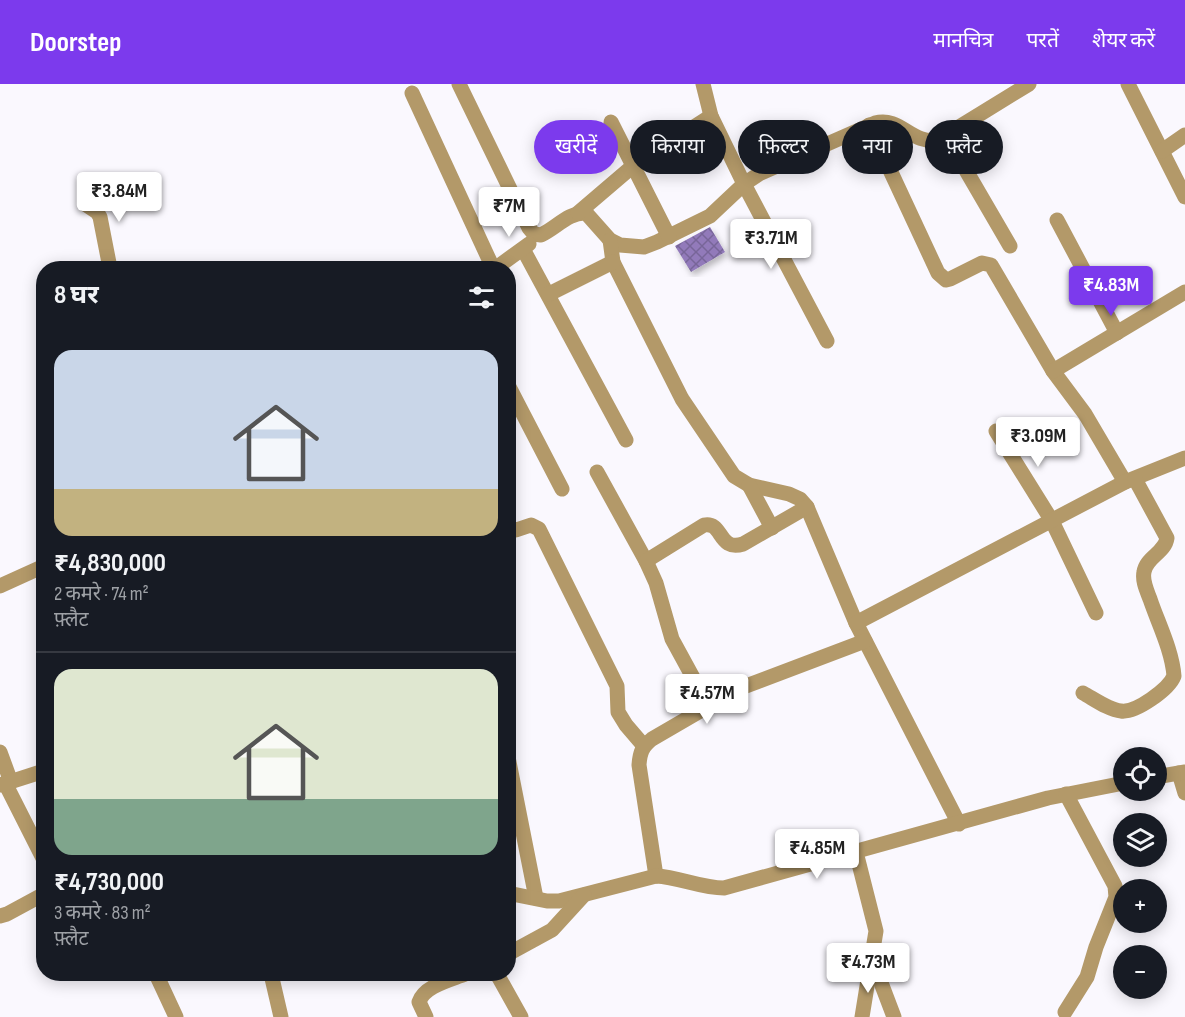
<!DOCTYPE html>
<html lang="hi">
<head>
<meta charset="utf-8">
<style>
	:root { --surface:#171b24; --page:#20242c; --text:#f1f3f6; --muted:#9ea1a6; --line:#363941; --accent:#7c3aed }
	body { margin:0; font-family:"Sofia Sans Condensed","Noto Sans Devanagari",sans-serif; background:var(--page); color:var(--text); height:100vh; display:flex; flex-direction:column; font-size:22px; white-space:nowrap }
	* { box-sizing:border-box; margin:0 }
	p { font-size:20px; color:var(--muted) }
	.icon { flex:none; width:33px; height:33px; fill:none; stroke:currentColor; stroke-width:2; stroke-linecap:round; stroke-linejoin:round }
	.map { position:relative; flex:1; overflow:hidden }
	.drawer { position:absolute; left:36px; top:177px; width:480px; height:720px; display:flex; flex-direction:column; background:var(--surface); border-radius:24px; box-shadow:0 3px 15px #0003 }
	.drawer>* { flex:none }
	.hud { position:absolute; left:534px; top:36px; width:561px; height:54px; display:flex; gap:12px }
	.fabs { position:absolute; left:1113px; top:663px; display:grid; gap:12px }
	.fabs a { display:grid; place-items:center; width:54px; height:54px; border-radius:50%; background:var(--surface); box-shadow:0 3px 15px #0003; font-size:30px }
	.price { position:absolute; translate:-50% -51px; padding:0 14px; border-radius:6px; background:#fff; color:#222; font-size:20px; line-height:39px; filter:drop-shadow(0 2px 3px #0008) }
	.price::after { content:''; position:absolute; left:50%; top:36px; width:18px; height:14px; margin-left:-9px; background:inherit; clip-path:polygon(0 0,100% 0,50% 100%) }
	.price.selected { background:var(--accent); color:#fff }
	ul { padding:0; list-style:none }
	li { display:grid; align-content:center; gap:12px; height:318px; padding:0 18px }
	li+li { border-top:2px solid var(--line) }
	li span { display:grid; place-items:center; height:186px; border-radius:18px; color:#555 }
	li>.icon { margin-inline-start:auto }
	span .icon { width:108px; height:108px; fill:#fffc; stroke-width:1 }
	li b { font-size:26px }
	h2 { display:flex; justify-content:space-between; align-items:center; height:72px; padding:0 18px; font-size:26px }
	.tag { padding:0 21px; border-radius:27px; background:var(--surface); box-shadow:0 3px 15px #0003; font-size:21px; line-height:54px }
	.tag.selected { background:var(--accent); color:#fff }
	header { display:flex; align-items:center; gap:36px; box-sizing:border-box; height:84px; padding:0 30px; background:var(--accent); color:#fff }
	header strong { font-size:28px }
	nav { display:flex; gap:33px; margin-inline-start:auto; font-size:21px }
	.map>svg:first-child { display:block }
	.building { fill:url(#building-cross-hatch); filter:url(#shadow) }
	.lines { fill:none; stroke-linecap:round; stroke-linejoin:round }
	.minor { stroke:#b39969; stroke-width:15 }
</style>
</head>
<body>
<header>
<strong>Doorstep</strong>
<nav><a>मानचित्र</a><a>परतें</a><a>शेयर करें</a></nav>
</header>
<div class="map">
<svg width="1185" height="933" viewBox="0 0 1185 933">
	<defs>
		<pattern id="building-cross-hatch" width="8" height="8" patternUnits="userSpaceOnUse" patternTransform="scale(1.5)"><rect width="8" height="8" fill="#927aba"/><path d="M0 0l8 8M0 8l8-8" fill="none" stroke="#786599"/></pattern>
		<filter id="shadow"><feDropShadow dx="2.5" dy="4" stdDeviation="3" flood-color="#0004"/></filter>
	</defs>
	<rect width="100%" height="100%" fill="#faf8fe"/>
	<path class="building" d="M 710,143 L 725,168 L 691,188 L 675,162 Z"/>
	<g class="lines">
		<g class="minor">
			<path d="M 459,0 L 529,144 L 534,150 L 541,151 C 556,144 569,128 586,129 L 610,156 L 620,161 L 644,163 L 657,158 L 710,132 L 744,100 L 759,90 L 875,39 C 901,32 911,61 938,56 L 1029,0"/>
			<path d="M 703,0 L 711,32 L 744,100 L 827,257"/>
			<path d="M 1128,0 L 1185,113"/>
			<path d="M 412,9 L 493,184"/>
			<path d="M 611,38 L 669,153"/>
			<path d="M 869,41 L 938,189 L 946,196 L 950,195 L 982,179 L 991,181 L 1053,287 L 1085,330 L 1125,398"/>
			<path d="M 946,52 L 1010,162"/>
			<path d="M 1162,67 L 1185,51"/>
			<path d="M 85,120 L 97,128 L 100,133 L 110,184"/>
			<path d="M 578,129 L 633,82 L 711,32"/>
			<path d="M 1057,136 L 1117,249"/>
			<path d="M 610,156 L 613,178 L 682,315 L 734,392 L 749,401 L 789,410 L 800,415 L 807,423 L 856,539 L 959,740"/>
			<path d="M 523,165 L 626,356"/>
			<path d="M 496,184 L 529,160"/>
			<path d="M 549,210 L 613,178"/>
			<path d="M 1053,287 L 1185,208"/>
			<path d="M 508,301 L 562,405"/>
			<path d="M 996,347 L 1052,437 L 1096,529"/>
			<path d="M 597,388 L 646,477 L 656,499 L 672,555 L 708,621"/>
			<path d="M 749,401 L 772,444"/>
			<path d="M 508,444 L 516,446 L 531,441 L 539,445 L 617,602 L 618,628 L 626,641 L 644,662"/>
			<path d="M 646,477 L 704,441 C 723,437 718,468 743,460 L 807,423"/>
			<path d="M 0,502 L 44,482"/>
			<path d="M 856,539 L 1125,398 L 1185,374"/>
			<path d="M 1083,609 C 1094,615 1109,626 1121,627 C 1136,629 1169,605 1174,592 C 1172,566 1158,539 1150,515 C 1147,507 1142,497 1144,488 C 1146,473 1165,469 1167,454 L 1135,395"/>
			<path d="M 0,668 L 11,698"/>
			<path d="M 508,673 L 536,814"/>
			<path d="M 1179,689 L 1185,709"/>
			<path d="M 1156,693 L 1185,688"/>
			<path d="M 5,699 L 44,776"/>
			<path d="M 0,701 L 44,687"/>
			<path d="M 856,768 L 876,847 L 862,933"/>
			<path d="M 656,792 L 639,681 C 640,668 642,663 652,655 L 738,605 L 865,557"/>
			<path d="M 508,809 L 547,817 L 559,817 L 656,792 C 679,793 701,804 724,804 L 1048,714 L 1124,699"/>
			<path d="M 0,832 L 7,830 L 44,810"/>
			<path d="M 508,870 L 552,846 L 584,811"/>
			<path d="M 872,875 L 894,933"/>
			<path d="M 156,890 L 176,933"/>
			<path d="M 271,890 L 281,933"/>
			<path d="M 497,890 L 521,933"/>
			<path d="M 1065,928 L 1087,893 L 1096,863 L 1116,813 L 1115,802 L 1066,710"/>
			<path d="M 426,933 L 419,918 C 424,902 450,896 465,890"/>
		</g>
	</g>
</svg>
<div class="fabs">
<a><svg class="icon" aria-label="locate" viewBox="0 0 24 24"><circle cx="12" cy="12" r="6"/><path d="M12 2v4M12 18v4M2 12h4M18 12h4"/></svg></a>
<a><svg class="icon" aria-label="layers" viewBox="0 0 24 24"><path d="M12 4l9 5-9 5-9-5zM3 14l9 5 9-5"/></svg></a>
<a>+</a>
<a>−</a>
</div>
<b class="price" style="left:119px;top:139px">₹3.84M</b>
<b class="price" style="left:509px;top:154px">₹7M</b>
<b class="price" style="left:771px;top:186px">₹3.71M</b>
<b class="price selected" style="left:1111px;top:233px">₹4.83M</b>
<b class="price" style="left:1038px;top:384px">₹3.09M</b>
<b class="price" style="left:707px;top:641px">₹4.57M</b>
<b class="price" style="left:817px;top:796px">₹4.85M</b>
<b class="price" style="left:868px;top:910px">₹4.73M</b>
<div class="hud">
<a class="tag selected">खरीदें</a>
<a class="tag">किराया</a>
<a class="tag">फ़िल्टर</a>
<a class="tag">नया</a>
<a class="tag">फ़्लैट</a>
</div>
<section class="drawer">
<h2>8 घर<svg class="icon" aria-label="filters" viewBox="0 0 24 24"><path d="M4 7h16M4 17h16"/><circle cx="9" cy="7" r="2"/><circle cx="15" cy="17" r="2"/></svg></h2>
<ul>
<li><span style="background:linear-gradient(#c9d6e8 75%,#c2b280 0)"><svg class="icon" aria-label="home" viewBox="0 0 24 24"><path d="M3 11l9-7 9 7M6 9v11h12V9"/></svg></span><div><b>₹4,830,000</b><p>2 कमरे · 74 m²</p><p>फ़्लैट</p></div></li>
<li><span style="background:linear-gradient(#dfe7d0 70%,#7fa58c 0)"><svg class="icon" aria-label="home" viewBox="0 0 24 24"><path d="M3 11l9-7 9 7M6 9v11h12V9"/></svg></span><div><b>₹4,730,000</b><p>3 कमरे · 83 m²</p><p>फ़्लैट</p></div></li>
</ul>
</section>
</div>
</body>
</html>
